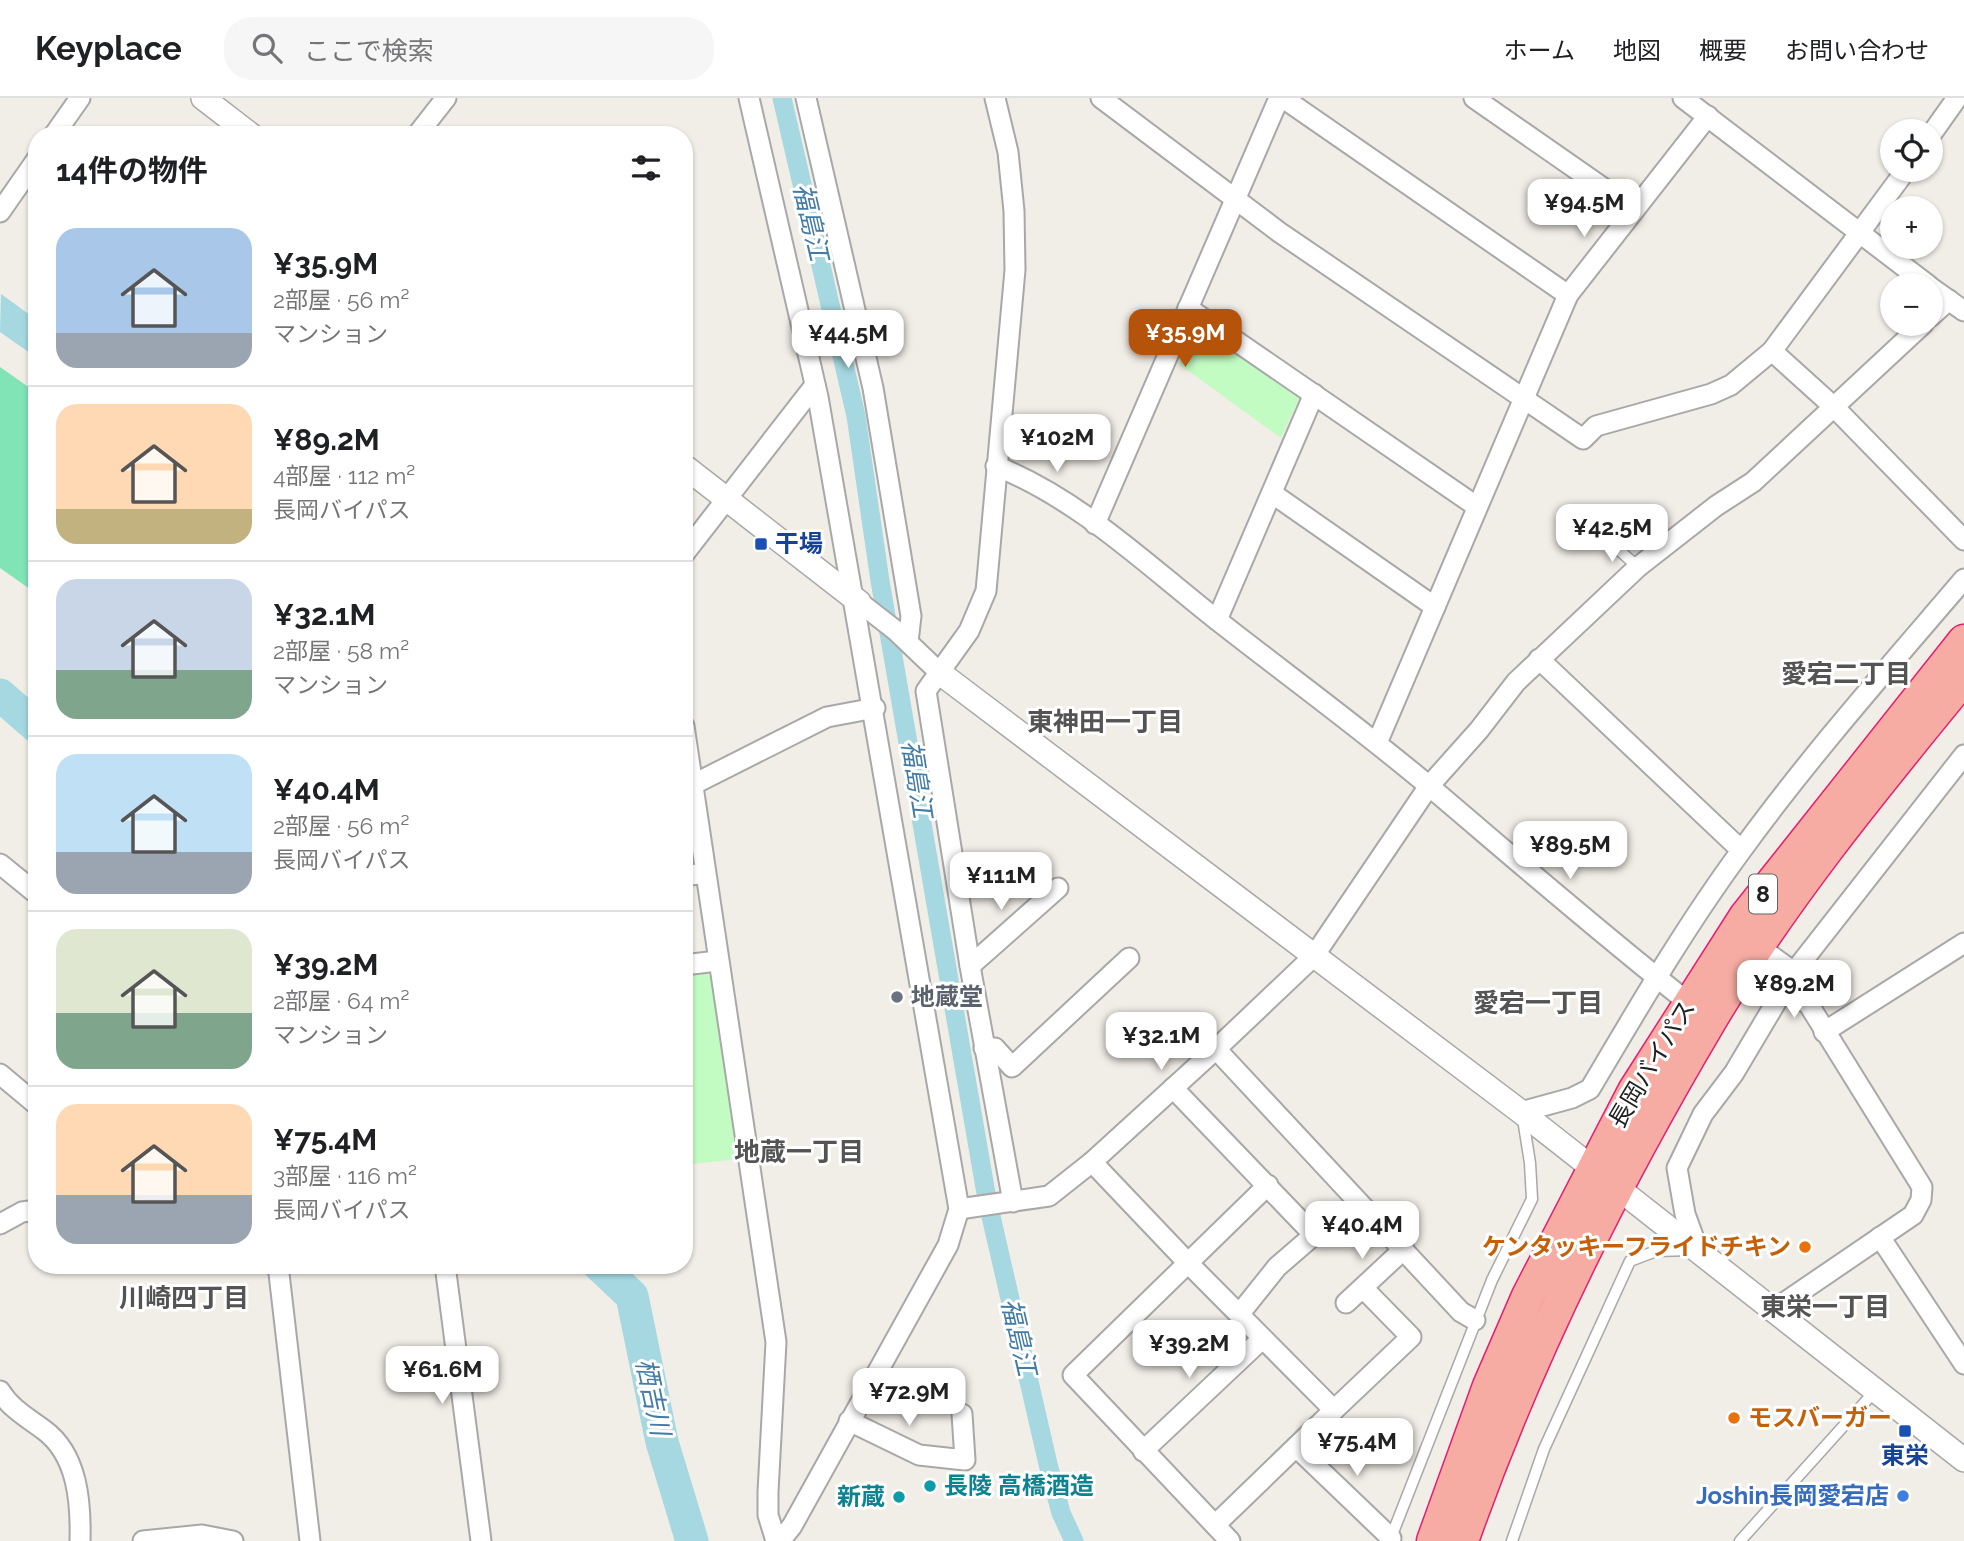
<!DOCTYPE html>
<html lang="ja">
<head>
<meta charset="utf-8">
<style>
	:root { --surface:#fff; --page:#f6f6f6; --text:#202124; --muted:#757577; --line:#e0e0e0; --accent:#b45309 }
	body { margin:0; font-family:Raleway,"Noto Sans JP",sans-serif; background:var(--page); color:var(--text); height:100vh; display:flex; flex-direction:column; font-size:26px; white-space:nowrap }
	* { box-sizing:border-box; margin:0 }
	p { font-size:23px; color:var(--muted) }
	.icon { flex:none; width:38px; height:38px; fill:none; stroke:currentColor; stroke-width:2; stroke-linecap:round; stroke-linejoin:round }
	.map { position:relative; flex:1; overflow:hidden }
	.details { position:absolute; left:28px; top:28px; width:665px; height:1148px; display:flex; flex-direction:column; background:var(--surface); border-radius:28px; box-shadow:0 2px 5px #0004 }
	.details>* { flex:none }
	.tools { position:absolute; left:1880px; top:21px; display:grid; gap:14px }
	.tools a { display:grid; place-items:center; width:63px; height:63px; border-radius:50%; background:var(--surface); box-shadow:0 2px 5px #0004; font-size:35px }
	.price { position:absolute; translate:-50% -60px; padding:0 16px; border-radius:14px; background:#fff; color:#222; font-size:23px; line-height:46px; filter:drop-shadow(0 2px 4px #0008) }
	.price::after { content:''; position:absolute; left:50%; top:42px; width:21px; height:16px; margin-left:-10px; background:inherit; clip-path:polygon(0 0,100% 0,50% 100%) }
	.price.active { background:var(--accent); color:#fff }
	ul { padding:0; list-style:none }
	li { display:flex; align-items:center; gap:21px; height:175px; padding:0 28px }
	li+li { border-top:2px solid var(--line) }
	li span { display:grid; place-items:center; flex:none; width:196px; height:140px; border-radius:21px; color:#555 }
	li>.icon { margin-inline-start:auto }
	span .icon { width:84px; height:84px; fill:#fffc; stroke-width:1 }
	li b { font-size:30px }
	h2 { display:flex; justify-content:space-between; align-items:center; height:84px; padding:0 28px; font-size:30px }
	header { display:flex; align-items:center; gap:42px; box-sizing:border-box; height:98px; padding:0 35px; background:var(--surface); border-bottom:2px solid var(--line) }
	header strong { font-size:33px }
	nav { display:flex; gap:38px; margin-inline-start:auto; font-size:24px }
	.search { width:490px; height:63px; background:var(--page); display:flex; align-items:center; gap:18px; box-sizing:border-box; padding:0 24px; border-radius:28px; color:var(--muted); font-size:26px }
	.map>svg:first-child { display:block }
	.park { fill:#c3fcc3 }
	.pitch { fill:#81e4b6 }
	.water { fill:#a5d8e1 }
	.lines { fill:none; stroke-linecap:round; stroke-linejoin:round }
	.canal { stroke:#a5d8e1; stroke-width:19 }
	.river { stroke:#a5d8e1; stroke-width:33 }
	.service-casing { stroke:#a8a8a8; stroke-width:13 }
	.minor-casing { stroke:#a8a8a8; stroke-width:23 }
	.tertiary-casing { stroke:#a8a8a8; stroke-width:26 }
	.trunk-casing { stroke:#e41f73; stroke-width:35 }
	.service { stroke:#fff; stroke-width:10 }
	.minor { stroke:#fff; stroke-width:19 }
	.tertiary { stroke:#fff; stroke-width:23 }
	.trunk { stroke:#f6aca2; stroke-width:32 }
	.transit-dot { fill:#1a4fb4; stroke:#fff; stroke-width:2.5 }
	.worship-dot { fill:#6b7280; stroke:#fff; stroke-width:2.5 }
	.food-dot { fill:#e8710a; stroke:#fff; stroke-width:2.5 }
	.culture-dot { fill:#0f9aa8; stroke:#fff; stroke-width:2.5 }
	.shop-dot { fill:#3f7fe0; stroke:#fff; stroke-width:2.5 }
	.labels { text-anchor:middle; stroke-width:6; stroke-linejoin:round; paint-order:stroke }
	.shield { fill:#fff; stroke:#646464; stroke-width:2 }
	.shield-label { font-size:23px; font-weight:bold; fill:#212121 }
	.transit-label { font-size:24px; font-weight:bold; fill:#164399; stroke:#fff; text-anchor:start }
	.worship-label { font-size:24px; font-weight:bold; fill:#5b616d; stroke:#fff; text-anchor:start }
	.street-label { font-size:24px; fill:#212121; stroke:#fff }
	.food-label { font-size:24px; font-weight:bold; fill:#c56008; stroke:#fff; text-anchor:end }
	.culture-label { font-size:24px; font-weight:bold; fill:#0d838f; stroke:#fff; text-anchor:start }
	.shop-label { font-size:24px; font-weight:bold; fill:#366cbe; stroke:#fff; text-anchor:end }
	.water-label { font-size:26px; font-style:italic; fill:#427ca6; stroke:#fff }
	.neighbourhood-label { font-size:26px; font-weight:bold; fill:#545454; stroke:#fff }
</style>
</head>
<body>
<header>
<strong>Keyplace</strong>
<div class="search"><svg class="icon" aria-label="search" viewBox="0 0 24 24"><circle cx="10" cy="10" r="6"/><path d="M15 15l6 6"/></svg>ここで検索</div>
<nav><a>ホーム</a><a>地図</a><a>概要</a><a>お問い合わせ</a></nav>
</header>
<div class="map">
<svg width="1964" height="1443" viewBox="0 0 1964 1443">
	<rect width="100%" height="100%" fill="#f1ede7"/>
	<g class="park">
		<path d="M 1196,229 L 1300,299 L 1281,340 L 1179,266 Z"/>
		<path d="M 703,871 L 712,880 L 738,1061 L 684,1067 L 684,875 Z"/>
	</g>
	<path class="pitch" d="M 0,269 L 37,295 L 37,496 L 0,470 Z"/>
	<path class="water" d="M 1,196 L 37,222 L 37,260 L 0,234 Z"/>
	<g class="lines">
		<path class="canal" d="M 782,0 L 856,318 L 880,483 L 987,1101 L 1048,1366 L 1061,1415 L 1074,1443"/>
		<g class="river">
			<path d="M 0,597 L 37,629"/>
			<path d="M 599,1167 L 632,1198 L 662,1344 L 692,1443"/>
		</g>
		<g class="service-casing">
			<g id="service">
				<path d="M 1594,430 L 1638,469"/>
				<path d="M 1390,1442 L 1492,1182 L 1532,1101 L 1530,1065 L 1523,1021"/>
				<path d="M 1512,1443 L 1544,1351 L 1630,1163 L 1656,1153 L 1691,1152"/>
				<path d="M 1740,1443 L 1875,1293"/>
			</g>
		</g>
		<g class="minor-casing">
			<g id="minor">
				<path d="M 749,0 L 818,299 L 959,1111 L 948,1147 L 792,1428 L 780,1443"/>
				<path d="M 806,0 L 873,290 L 911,518 L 908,544"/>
				<path d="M 995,0 L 1008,54 L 1014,113 L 1015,172 L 986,493 L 969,533 L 926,593 L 970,868 L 1013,1104"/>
				<path d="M 1101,0 L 1279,134 L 1583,341 L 1596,328 L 1711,296 L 1731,287 L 1772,253"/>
				<path d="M 1283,0 L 1568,197"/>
				<path d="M 1474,0 L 1632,110"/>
				<path d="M 1683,0 L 1928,187"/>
				<path d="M 54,37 L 80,0"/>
				<path d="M 417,37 L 446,0"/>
				<path d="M 1930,38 L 1957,0"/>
				<path d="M 1906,72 L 1772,253 L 1834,309 L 1964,442"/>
				<path d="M 0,114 L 37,61"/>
				<path d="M 1930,189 L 1964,213"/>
				<path d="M 1188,210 L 1476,408"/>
				<path d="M 1930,219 L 1949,202"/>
				<path d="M 996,368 C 1079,401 1147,467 1217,522 C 1287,577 1360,630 1429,688 C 1515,761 1600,835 1689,905"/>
				<path d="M 1273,396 L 1435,509"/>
				<path d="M 1095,426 L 1279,0"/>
				<path d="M 684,456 L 815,287"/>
				<path d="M 859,504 L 895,532 L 940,575"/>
				<path d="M 1217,522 L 1314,296"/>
				<path d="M 1539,561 L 1741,752"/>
				<path d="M 684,628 L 776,1244 L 768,1394 L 768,1417 L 776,1443"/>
				<path d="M 1377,645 L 1568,197 L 1708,18"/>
				<path d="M 684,687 L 692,687 L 827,619 L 875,610"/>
				<path d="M 0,766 L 37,796"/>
				<path d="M 684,778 L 705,775"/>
				<path d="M 1759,849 L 1794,874"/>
				<path d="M 684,867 L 717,863"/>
				<path d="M 970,868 L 1058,790"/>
				<path d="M 1824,934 L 1964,845"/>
				<path d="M 984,950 L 995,950 L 1012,969 L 1129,860"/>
				<path d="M 1216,951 L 1461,1214 L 1475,1222"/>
				<path d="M 0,976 L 37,1007"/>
				<path d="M 1173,990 L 1314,1137 L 1277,1169 L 1241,1214"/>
				<path d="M 1521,1014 L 1572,1000 L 1590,991 C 1638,910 1685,829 1741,753 C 1810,658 1888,570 1964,481"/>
				<path d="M 1092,1064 L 1189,1166 L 1334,1312 L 1215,1427"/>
				<path d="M 959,1111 L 1049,1098 L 1092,1064 L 1216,951 L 1314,858 L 1429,688 L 1479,632 L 1516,584 L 1638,469 L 1716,408 L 1753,384 L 1923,226"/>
				<path d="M 0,1126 L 22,1114 L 37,1112"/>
				<path d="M 1880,1139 L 1964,1266"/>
				<path d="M 1698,1152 L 1685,1116 L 1677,1070 L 1703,1016 L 1734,975 L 1794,874 L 1964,657"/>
				<path d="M 278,1167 L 310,1443"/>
				<path d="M 445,1167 L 481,1443"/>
				<path d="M 1346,1205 L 1404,1151"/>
				<path d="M 1772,1213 L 1913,1117 L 1921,1102 L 1922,1089 L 1809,907 L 1785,889"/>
				<path d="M 0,1293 C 11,1311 28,1320 44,1332 C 78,1357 81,1405 80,1443"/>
				<path d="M 1334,1312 L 1411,1239 L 1363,1190"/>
				<path d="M 849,1323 L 919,1357 L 965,1362 L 962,1316"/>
				<path d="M 1296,1349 L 1391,1440"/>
				<path d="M 1143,1353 L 1262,1241"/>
				<path d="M 143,1443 L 202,1437 L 233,1443"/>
				<path d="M 1230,1443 L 1073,1277 L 1268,1087"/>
			</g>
		</g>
		<g class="tertiary-casing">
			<g id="tertiary">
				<path d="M 203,0 L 251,37"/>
				<path d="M 684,368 L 859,504"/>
				<path d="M 940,575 L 1521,1014 L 1964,1362"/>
			</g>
		</g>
		<g class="trunk-casing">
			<g id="trunk">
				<path d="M 1433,1443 L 1489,1288 L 1528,1198 L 1634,993 L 1745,819 L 1964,543"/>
				<path d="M 1462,1443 C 1525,1264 1610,1092 1707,928 C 1780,804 1873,691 1964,580"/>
			</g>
		</g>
		<use href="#service" class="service"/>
		<use href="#minor" class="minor"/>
		<use href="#tertiary" class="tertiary"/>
		<use href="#trunk" class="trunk"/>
	</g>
	<g class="transit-dot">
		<rect x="754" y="439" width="14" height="14" rx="3.5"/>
		<rect x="1898" y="1326" width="14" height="14" rx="3.5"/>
	</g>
	<circle class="worship-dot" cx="897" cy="899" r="7"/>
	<g class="food-dot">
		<circle cx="1805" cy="1149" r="7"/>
		<circle cx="1734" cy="1320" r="7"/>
	</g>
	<g class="culture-dot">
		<circle cx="930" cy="1388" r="7"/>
		<circle cx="899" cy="1399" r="7"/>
	</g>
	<circle class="shop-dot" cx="1903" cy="1398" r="7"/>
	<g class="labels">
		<rect class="shield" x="1749" y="776.5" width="28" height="39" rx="5"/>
		<g class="shield-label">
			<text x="1763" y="804">8</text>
		</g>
		<g class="transit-label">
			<text x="775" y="454">干場</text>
			<text x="1905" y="1366" text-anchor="middle">東栄</text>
		</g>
		<g class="worship-label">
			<text x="911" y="907">地蔵堂</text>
		</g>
		<g class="street-label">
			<text transform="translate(1652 966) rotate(-59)" y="8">長岡バイパス</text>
		</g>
		<g class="food-label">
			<text x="1791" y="1157">ケンタッキーフライドチキン</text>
			<text x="1748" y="1328" text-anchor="start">モスバーガー</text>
		</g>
		<g class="culture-label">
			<text x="944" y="1396">長陵 高橋酒造</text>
			<text x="885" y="1407" text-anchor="end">新蔵</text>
		</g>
		<g class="shop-label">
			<text x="1889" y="1406">Joshin長岡愛宕店</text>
		</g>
		<g class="water-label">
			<text transform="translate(811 124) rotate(77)" y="9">福島江</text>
			<text transform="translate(917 681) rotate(81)" y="9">福島江</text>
			<text transform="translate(1019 1239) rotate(77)" y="9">福島江</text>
			<text transform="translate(653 1299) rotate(78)" y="9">栖吉川</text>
		</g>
		<g class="neighbourhood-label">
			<text x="1846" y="585">愛宕二丁目</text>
			<text x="1105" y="633">東神田一丁目</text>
			<text x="1538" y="914">愛宕一丁目</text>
			<text x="799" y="1063">地蔵一丁目</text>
			<text x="184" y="1209">川崎四丁目</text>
			<text x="1825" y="1218">東栄一丁目</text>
		</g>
	</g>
</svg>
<div class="tools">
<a><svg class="icon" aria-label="locate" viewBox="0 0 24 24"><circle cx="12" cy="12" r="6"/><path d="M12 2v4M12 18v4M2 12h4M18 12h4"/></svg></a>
<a>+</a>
<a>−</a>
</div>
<b class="price" style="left:1584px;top:141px">¥94.5M</b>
<b class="price active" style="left:1185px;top:271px">¥35.9M</b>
<b class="price" style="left:848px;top:272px">¥44.5M</b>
<b class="price" style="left:1057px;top:376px">¥102M</b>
<b class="price" style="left:1612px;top:466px">¥42.5M</b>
<b class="price" style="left:1570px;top:783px">¥89.5M</b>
<b class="price" style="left:1001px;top:814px">¥111M</b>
<b class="price" style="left:1794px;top:922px">¥89.2M</b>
<b class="price" style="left:1161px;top:974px">¥32.1M</b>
<b class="price" style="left:1362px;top:1163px">¥40.4M</b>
<b class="price" style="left:1189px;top:1282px">¥39.2M</b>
<b class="price" style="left:442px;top:1308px">¥61.6M</b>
<b class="price" style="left:909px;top:1330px">¥72.9M</b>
<b class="price" style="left:1357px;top:1380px">¥75.4M</b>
<section class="details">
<h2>14件の物件<svg class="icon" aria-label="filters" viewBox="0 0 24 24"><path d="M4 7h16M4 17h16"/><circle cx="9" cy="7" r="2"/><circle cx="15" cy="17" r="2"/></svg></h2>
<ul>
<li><span style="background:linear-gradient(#a9c7e8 75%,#9aa5b1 0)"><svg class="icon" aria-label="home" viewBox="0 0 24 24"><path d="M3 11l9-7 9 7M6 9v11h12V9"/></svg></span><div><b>¥35.9M</b><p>2部屋 · 56 m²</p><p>マンション</p></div></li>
<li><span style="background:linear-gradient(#ffd9b3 75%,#c2b280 0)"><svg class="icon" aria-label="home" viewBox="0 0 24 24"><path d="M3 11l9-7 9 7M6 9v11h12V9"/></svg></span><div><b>¥89.2M</b><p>4部屋 · 112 m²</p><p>長岡バイパス</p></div></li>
<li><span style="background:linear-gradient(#c9d6e8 65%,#7fa58c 0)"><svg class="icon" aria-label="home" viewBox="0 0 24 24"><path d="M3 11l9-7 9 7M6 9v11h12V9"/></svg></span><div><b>¥32.1M</b><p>2部屋 · 58 m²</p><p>マンション</p></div></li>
<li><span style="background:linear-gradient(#bfe0f5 70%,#9aa5b1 0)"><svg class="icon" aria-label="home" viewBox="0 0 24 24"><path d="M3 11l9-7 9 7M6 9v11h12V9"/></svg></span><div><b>¥40.4M</b><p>2部屋 · 56 m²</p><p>長岡バイパス</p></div></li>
<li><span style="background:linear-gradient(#dfe7d0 60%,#7fa58c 0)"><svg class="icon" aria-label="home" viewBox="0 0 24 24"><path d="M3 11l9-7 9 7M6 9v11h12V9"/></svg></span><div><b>¥39.2M</b><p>2部屋 · 64 m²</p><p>マンション</p></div></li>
<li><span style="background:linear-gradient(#ffd9b3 65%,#9aa5b1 0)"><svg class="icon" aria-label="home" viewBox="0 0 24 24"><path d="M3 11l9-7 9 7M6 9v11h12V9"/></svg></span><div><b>¥75.4M</b><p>3部屋 · 116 m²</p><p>長岡バイパス</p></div></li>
</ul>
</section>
</div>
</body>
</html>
